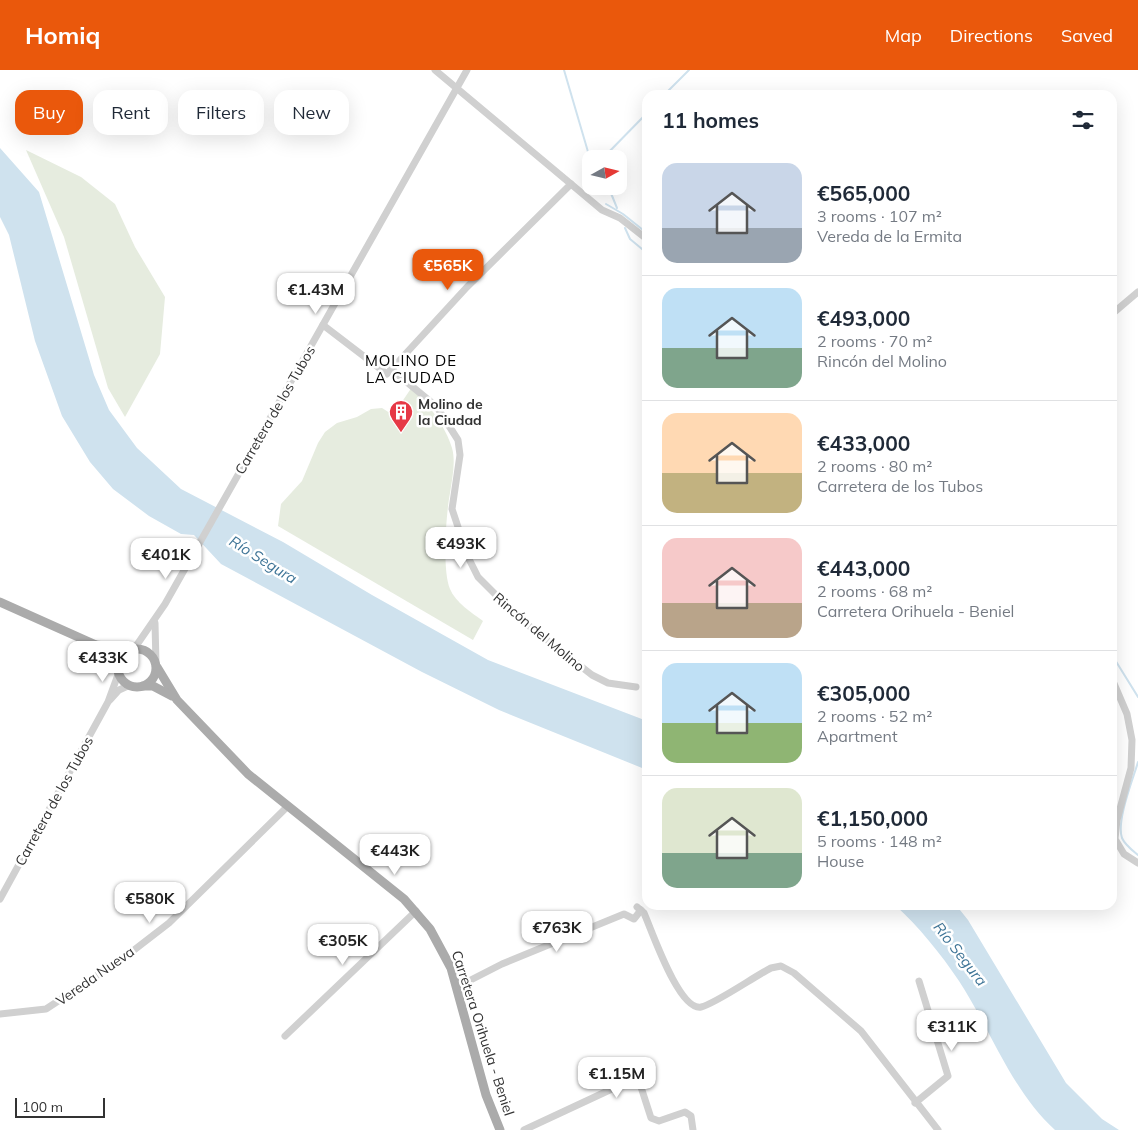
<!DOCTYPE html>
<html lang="en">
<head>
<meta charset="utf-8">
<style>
	:root { --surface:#fff; --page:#f6f6f7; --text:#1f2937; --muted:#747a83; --line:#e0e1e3; --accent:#ea580c }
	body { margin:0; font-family:Mulish,sans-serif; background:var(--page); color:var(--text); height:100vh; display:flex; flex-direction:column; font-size:19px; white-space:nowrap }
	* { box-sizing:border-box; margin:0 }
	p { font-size:16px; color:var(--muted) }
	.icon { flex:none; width:28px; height:28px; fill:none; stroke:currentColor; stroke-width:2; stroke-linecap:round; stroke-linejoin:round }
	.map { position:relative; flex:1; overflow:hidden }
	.panel { position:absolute; left:642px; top:20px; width:475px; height:820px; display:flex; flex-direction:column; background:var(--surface); border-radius:15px; box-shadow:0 5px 20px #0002 }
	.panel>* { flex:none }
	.top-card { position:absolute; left:15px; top:20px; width:475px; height:45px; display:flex; gap:10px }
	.needle { width:32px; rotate:82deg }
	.fabs { position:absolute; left:582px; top:80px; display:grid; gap:10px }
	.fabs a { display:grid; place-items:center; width:45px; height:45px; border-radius:10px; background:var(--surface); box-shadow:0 5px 20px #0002; font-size:25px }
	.scale { position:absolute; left:15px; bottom:12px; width:90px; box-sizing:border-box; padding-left:5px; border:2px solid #333; border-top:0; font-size:14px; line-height:18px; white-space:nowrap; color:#333; -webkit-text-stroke:4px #fff; paint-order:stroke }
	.price { position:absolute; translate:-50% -42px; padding:0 11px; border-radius:10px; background:#fff; color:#222; font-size:16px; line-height:32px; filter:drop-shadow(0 1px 2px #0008) }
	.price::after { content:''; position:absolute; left:50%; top:30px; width:15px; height:11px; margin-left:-8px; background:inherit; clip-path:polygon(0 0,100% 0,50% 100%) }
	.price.on { background:var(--accent); color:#fff }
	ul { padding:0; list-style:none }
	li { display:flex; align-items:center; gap:15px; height:125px; padding:0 20px }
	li+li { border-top:1px solid var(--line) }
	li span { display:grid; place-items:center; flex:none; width:140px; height:100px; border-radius:15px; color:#555 }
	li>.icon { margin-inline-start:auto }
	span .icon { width:60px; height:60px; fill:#fffc; stroke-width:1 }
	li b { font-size:21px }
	h2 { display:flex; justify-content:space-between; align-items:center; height:60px; padding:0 20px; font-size:21px }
	.pill { padding:0 18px; border-radius:15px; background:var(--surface); box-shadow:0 5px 20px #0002; font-size:18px; line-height:45px }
	.pill.on { background:var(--accent); color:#fff }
	header { display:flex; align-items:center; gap:30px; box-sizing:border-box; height:70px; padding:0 25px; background:var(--accent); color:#fff }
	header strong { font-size:24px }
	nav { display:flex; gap:28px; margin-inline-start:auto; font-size:18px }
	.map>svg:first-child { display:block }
	.green { fill:#e6ecdf }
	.water { fill:#cfe2ee }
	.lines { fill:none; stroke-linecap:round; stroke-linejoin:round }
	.stream { stroke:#cfe2ee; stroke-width:2 }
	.minor { stroke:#d0d0d0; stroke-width:7 }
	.major { stroke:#ababab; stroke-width:9 }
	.labels { text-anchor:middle; stroke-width:5; stroke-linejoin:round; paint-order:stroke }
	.poi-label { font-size:14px; font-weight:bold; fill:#333; stroke:#fff; text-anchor:start }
	.street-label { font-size:14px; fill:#333; stroke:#fff }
	.neighbourhood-label { font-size:15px; letter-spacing:1px; fill:#000; stroke:#fff }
	.water-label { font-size:15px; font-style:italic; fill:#3f7597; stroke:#fff }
</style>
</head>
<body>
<header>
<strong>Homiq</strong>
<nav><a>Map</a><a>Directions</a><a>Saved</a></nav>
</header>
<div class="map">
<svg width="1138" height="1060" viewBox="0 0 1138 1060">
	<rect width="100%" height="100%" fill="#fff"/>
	<g class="green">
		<path d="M 26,80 L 81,107 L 115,134 L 135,177 L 165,227 L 160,284 L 125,347 L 108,318 L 64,167 Z"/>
		<path d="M 412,317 C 427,332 446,357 452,378 C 456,392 452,409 450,423 C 446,444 442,500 450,519 C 455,532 472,543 483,551 L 473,570 L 278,456 L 281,434 L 302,411 L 318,373 L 325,362 L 337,353 L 357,347 L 371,339 L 382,338 L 393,345 Z"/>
	</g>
	<g class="water">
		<path d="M 0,78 L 39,122 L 94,305 L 109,340 L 137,378 L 181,419 L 283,472 L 372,525 L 488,590 L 647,651 L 647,700 L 499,640 L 422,602 L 221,494 L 194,465 L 181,464 L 149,446 L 113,419 L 90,392 L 62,346 L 35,271 L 9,165 L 0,147 Z"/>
		<path d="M 895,835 L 956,835 L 968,850 L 1066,1013 L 1102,1049 L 1119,1060 L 1055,1060 C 1011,1020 991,960 959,911 C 941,884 919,857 895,835 Z"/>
	</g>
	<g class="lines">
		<g class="stream">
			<path d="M 564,0 L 591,92"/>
			<path d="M 664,25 L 689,0"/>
			<path d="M 602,89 L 648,42"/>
			<path d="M 583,109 L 591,100"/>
			<path d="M 608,116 L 617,138"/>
			<path d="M 606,134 L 623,144 L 648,164"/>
			<path d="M 625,158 L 630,169 L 648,184"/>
			<path d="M 1112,585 L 1138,627"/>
			<path d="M 1138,692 C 1133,709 1116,751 1122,768 C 1125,775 1132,780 1138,785"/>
		</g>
		<g class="minor">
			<path d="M 435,0 L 602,140 L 620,148 L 648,170"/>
			<path d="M 1112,244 L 1138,222"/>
			<path d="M 323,255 L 387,304 L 467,217 L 571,114"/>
			<path d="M 391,299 L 437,337 L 458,370 L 460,385 L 452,439 L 468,487 L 478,507 L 519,548 L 592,605 L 608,613 L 636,617"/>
			<path d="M 155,553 L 156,594"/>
			<path d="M 134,579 L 165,534 L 467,0"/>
			<path d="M 1112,609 L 1127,644 L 1132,670 L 1131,698 L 1117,750 L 1115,769 L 1124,784 L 1138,793"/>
			<path d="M 110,630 L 119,620 L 130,615"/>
			<path d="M 0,829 L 108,632 L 119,602"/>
			<path d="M 637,837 L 644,843 C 652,861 679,941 701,937 C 715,934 755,906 771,898 L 781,896 L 794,903 L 861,961 L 938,1060"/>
			<path d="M 457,917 L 502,894 L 624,844 L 634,849 L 641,840"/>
			<path d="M 0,944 L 46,939 L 125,887 L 169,853 L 287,737"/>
			<path d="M 285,966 L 416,841"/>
			<path d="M 915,1033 L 948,1006 L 919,911"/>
			<path d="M 524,1060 L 629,1011 L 636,1012 L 641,1017 L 651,1048 L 659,1051 L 685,1042 L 691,1046 L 693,1060"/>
		</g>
		<g class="major">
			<path d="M 0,532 L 96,575 L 131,579"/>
			<path d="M 96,575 L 118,596"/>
			<circle cx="137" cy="598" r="19"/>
			<path d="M 157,597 L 177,630 L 248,704 L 404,829 L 430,859 L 451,898 L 486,1025 L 500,1060"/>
			<path d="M 143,616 L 153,616 L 172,626"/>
		</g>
	</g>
	<defs>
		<g id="building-pin" transform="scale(1.25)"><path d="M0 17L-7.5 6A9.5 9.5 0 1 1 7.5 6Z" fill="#e63946" stroke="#fff"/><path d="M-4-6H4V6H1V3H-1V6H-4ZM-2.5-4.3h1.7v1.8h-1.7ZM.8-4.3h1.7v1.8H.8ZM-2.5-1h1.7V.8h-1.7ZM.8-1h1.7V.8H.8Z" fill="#fff"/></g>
	</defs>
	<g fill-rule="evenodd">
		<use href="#building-pin" x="401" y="342"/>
	</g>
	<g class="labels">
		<g class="poi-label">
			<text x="418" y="339">Molino de<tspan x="418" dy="16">la Ciudad</tspan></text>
		</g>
		<g class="street-label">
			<text transform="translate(275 340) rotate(-60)" y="5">Carretera de los Tubos</text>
			<text transform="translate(539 562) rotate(40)" y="5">Rincón del Molino</text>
			<text transform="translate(54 731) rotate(-61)" y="5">Carretera de los Tubos</text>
			<text transform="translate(95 906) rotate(-35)" y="5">Vereda Nueva</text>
			<text transform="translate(483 963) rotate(72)" y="5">Carretera Orihuela - Beniel</text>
		</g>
		<g class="neighbourhood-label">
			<text x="411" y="296">MOLINO DE<tspan x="411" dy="17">LA CIUDAD</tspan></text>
		</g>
		<g class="water-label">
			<text transform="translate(263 490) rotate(32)" y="5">Río Segura</text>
			<text transform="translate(960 884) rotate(52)" y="5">Río Segura</text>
		</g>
	</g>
</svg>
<div class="fabs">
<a><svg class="needle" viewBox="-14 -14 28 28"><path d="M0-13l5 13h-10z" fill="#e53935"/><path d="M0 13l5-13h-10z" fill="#747a83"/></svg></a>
</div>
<div class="scale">100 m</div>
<b class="price on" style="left:448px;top:221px">€565K</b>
<b class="price" style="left:316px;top:245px">€1.43M</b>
<b class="price" style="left:461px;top:499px">€493K</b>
<b class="price" style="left:166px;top:510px">€401K</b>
<b class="price" style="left:103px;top:613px">€433K</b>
<b class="price" style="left:395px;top:806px">€443K</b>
<b class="price" style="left:150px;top:854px">€580K</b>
<b class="price" style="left:557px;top:883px">€763K</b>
<b class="price" style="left:343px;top:896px">€305K</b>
<b class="price" style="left:952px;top:982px">€311K</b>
<b class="price" style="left:617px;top:1029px">€1.15M</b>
<div class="top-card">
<a class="pill on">Buy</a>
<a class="pill">Rent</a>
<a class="pill">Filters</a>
<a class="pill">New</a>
</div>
<section class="panel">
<h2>11 homes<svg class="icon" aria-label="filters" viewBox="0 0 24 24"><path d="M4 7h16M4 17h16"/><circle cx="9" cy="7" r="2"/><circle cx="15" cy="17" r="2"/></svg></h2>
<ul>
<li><span style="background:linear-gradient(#c9d6e8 65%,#9aa5b1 0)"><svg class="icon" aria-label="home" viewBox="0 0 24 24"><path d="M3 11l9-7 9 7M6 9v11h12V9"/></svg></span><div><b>€565,000</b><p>3 rooms · 107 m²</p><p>Vereda de la Ermita</p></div></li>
<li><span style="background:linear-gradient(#bfe0f5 60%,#7fa58c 0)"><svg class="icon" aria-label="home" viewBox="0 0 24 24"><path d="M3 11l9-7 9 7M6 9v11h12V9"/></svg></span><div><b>€493,000</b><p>2 rooms · 70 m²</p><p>Rincón del Molino</p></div></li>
<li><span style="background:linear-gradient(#ffd9b3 60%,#c2b280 0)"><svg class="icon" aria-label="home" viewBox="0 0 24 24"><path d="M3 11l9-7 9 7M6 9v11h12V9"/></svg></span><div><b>€433,000</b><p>2 rooms · 80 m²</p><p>Carretera de los Tubos</p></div></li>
<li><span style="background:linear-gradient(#f6c9c9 65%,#b9a48a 0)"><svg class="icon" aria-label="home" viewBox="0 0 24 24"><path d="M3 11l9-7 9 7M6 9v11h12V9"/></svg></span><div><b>€443,000</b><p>2 rooms · 68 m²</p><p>Carretera Orihuela - Beniel</p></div></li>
<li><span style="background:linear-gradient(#bfe0f5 60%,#8fb573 0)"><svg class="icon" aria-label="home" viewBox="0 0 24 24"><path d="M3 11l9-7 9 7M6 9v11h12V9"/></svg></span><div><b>€305,000</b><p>2 rooms · 52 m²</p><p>Apartment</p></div></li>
<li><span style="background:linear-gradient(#dfe7d0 65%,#7fa58c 0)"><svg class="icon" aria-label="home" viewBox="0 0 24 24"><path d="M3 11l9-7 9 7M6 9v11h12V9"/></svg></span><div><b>€1,150,000</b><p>5 rooms · 148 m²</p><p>House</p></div></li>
</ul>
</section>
</div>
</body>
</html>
